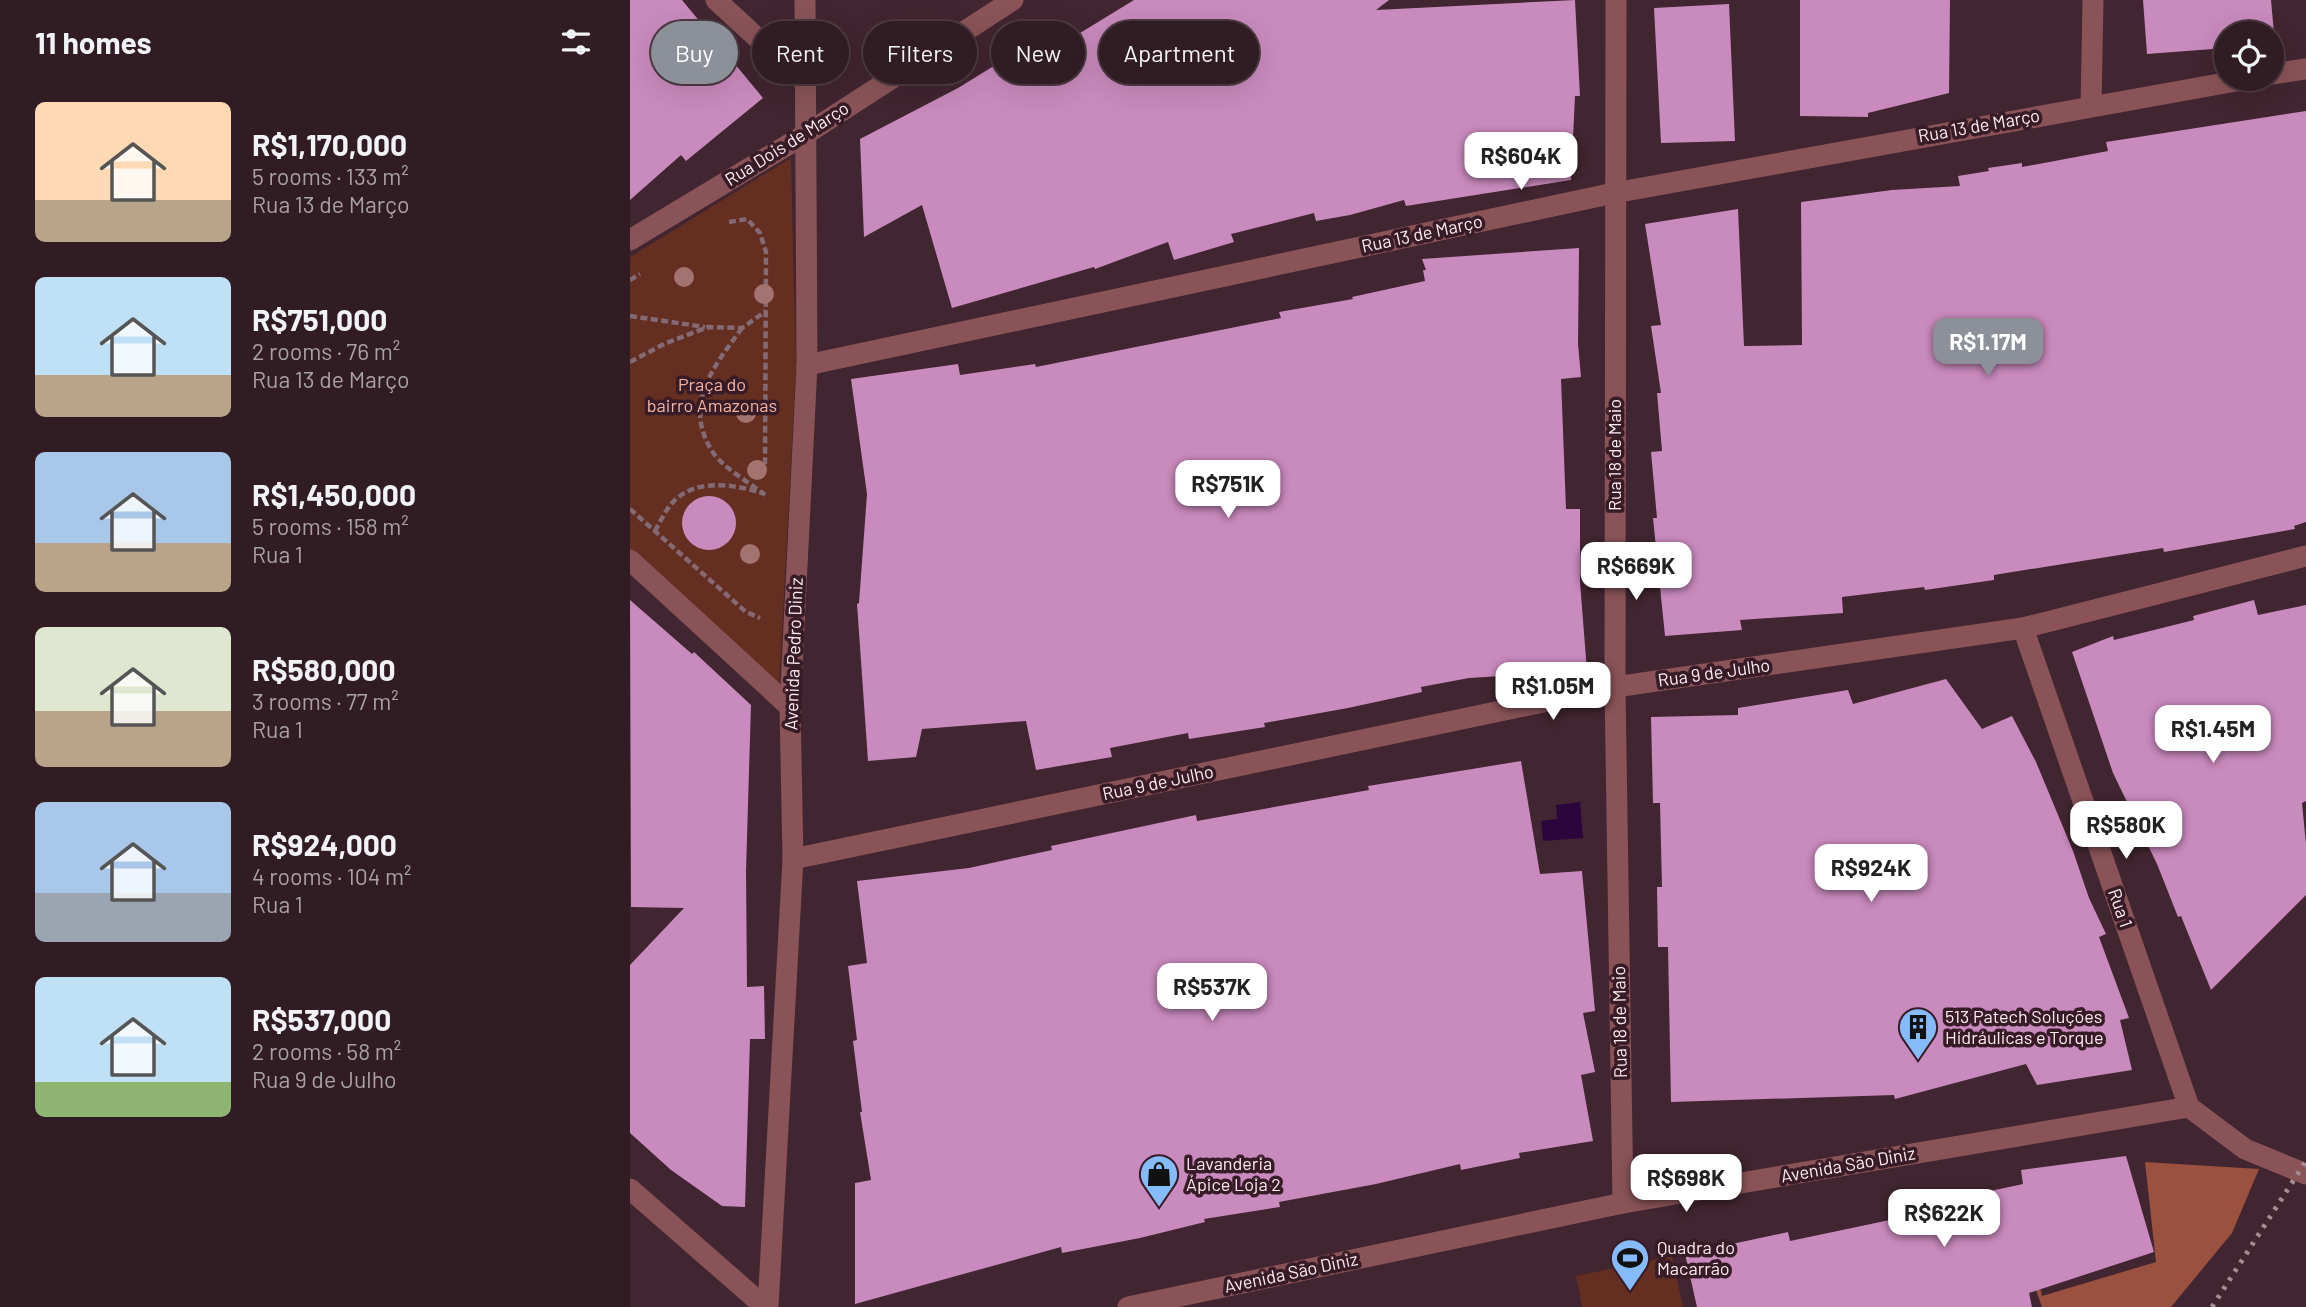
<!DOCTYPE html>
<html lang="en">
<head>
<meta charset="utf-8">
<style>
	:root { --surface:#311c24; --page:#39252c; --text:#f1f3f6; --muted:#a8a1a6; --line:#4c3a41; --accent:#8c9099 }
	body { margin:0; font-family:Barlow,sans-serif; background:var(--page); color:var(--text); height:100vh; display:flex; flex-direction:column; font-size:26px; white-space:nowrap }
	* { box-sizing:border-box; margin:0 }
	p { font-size:23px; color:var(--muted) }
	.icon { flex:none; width:38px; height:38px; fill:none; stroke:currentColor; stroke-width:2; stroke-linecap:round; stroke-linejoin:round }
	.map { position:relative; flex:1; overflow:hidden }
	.details { display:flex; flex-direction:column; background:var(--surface); width:630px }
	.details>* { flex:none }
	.hud { position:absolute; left:21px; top:21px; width:665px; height:63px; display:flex; gap:14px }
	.buttons { position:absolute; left:1584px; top:21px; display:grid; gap:14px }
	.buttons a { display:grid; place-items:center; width:70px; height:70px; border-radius:50%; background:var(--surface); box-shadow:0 7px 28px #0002,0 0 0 2px var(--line); font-size:35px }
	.price { position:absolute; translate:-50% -60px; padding:0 16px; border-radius:14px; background:#fff; color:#222; font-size:23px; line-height:46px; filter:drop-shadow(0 2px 4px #0008) }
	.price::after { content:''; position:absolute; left:50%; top:42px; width:21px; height:16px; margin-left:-10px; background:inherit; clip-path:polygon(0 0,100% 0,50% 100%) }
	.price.current { background:var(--accent); color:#fff }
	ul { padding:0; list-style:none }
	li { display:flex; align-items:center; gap:21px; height:175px; padding:0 35px }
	li span { display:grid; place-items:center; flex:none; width:196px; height:140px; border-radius:10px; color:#555 }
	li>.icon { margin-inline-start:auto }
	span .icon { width:84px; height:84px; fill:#fffc; stroke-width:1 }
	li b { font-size:30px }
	h2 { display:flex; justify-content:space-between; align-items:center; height:84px; padding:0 35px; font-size:30px }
	.tag { padding:0 24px; border-radius:32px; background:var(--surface); box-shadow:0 7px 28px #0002,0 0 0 2px var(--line); font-size:24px; line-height:63px }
	.tag.current { background:var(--accent); color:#fff }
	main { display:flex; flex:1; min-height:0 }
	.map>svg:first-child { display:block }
	.green { fill:#642e21 }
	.forest { fill:#9a513f }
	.water { fill:#2d053d }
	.building { fill:#c98abd }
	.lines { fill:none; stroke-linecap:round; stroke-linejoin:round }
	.path { stroke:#836a74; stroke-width:4.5; stroke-dasharray:7 3.5; stroke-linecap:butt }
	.minor { stroke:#895357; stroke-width:21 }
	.rail { stroke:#a58d96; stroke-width:5; stroke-dasharray:3.5 7; stroke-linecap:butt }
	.tree { fill:#a3736f }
	.labels { text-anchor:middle; stroke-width:7; stroke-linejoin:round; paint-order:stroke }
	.street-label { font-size:18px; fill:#feeaf1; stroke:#371b27 }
	.park-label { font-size:18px; fill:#f3b3a2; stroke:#371b27 }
	.poi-label { font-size:18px; fill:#feeaf1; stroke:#371b27; text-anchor:start }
</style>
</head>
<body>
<main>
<section class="details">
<h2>11 homes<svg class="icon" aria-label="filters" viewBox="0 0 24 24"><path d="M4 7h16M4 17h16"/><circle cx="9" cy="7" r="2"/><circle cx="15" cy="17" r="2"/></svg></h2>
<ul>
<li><span style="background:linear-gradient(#ffd9b3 70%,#b9a48a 0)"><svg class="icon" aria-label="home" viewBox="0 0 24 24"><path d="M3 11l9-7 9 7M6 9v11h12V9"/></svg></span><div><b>R$1,170,000</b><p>5 rooms · 133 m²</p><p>Rua 13 de Março</p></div></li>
<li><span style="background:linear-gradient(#bfe0f5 70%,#b9a48a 0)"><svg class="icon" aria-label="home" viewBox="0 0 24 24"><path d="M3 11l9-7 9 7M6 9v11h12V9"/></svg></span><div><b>R$751,000</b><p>2 rooms · 76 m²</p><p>Rua 13 de Março</p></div></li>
<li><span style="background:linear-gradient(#a9c7e8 65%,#b9a48a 0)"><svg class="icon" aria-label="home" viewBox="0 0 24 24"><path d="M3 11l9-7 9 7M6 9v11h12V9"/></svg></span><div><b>R$1,450,000</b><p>5 rooms · 158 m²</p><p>Rua 1</p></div></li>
<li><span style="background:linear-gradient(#dfe7d0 60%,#b9a48a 0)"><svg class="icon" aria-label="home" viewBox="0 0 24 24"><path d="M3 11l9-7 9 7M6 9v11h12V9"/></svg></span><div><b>R$580,000</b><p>3 rooms · 77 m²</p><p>Rua 1</p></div></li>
<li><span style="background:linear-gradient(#a9c7e8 65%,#9aa5b1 0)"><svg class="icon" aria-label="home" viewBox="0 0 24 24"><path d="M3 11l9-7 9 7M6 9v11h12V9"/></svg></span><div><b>R$924,000</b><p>4 rooms · 104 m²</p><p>Rua 1</p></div></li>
<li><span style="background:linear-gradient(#bfe0f5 75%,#8fb573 0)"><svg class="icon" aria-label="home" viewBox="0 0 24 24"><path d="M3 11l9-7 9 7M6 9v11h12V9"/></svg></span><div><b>R$537,000</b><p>2 rooms · 58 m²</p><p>Rua 9 de Julho</p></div></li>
</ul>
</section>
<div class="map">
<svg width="1676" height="1307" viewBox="0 0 1676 1307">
	<rect width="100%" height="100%" fill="#412530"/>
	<g class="green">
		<path d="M 161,158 L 166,367 L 149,689 L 0,550 L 0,257 Z"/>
		<path d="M 1042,1256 L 1053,1307 L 952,1307 L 946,1276 Z"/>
	</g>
	<path class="forest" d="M 1515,1162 L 1629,1169 L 1602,1233 L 1541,1307 L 1412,1307 L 1372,1195 L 1389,1192 L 1412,1296 L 1526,1262 Z"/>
	<path class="water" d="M 950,802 L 953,838 L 913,841 L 911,821 L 927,819 L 926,805 Z"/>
	<g class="building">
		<path d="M 0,0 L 52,0 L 133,98 L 56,161 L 51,155 L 0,200 Z"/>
		<path d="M 504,0 L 759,0 L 746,10 L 945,0 L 950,96 L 945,96 L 941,180 L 776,206 L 774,200 L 720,215 L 686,221 L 684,213 L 601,234 L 604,242 L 544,260 L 538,242 L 465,269 L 464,267 L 322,308 L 292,205 L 234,237 L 230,139 L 328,88 L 380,56 L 388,71 Z"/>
		<path d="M 1170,0 L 1320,0 L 1319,93 L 1238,113 L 1238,117 L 1170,116 Z"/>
		<path d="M 1513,0 L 1641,0 L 1645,45 L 1642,45 L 1642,33 L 1596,33 L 1596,48 L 1517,54 Z"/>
		<path d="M 1099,4 L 1105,141 L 1031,143 L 1024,8 Z"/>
		<path d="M 1676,111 L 1676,522 L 1664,526 L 1665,529 L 1534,552 L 1533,548 L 1364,575 L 1364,580 L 1295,590 L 1294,587 L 1212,597 L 1213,613 L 1110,620 L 1112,630 L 1035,636 L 1023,518 L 1027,518 L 1021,452 L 1032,451 L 1027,393 L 1031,393 L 1021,326 L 1031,325 L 1015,224 L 1108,209 L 1114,346 L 1172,345 L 1171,202 L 1262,190 L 1330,186 L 1328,176 L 1359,171 L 1358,168 L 1392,163 L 1392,167 L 1478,151 L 1476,142 Z"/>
		<path d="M 949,248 L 948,344 L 951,377 L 931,379 L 936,509 L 950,509 L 950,582 L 957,671 L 839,678 L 791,687 L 792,692 L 718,708 L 634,723 L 635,727 L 559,739 L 558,733 L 480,748 L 482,757 L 406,770 L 396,721 L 292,729 L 286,757 L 238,761 L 227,604 L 229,603 L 237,494 L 221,379 L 328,364 L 330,375 L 405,364 L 406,367 L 651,318 L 649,312 L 723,299 L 722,297 L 795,281 L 793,270 L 796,270 L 792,259 Z"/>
		<circle cx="79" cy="523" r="27"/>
		<path d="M 0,600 L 62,654 L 64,652 L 121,705 L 116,871 L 117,987 L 134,986 L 135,1039 L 120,1039 L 115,1207 L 92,1206 L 41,1170 L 0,1133 L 0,965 L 54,908 L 1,907 Z"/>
		<path d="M 1624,600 L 1628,615 L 1676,605 L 1676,801 L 1672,803 L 1676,844 L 1676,895 L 1581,990 L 1551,916 L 1548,917 L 1527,864 L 1483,773 L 1442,652 L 1483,636 L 1484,640 L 1564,620 L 1563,616 Z"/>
		<path d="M 1316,679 L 1352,729 L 1382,716 L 1406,762 L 1443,851 L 1459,898 L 1476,934 L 1469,937 L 1499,1018 L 1490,1020 L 1502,1070 L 1407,1085 L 1396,1064 L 1265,1099 L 1264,1095 L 1041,1102 L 1038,947 L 1028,947 L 1027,887 L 1032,887 L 1030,803 L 1023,803 L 1021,717 L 1108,715 L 1108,708 L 1218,690 L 1223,704 Z"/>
		<path d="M 891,761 L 910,874 L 952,871 L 965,1011 L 953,1013 L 965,1072 L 951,1075 L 963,1141 L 889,1153 L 890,1158 L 831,1170 L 830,1164 L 746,1184 L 649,1202 L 650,1207 L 574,1219 L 575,1222 L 510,1238 L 432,1253 L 431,1247 L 225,1304 L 225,1183 L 241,1180 L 230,1112 L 232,1112 L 223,1041 L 227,1040 L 218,966 L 237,963 L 227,881 L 339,868 L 422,850 L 421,846 L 566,815 L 567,821 L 739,790 L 738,786 Z"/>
		<path d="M 1496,1156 L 1524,1252 L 1399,1293 L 1402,1307 L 1067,1307 L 1055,1254 L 1158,1232 L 1160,1241 L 1274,1217 L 1272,1210 L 1393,1184 L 1391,1170 Z"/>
	</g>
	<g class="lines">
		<g class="path">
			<path d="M 99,222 L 117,219 L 130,233 L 136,252 L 135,469"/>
			<path d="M 0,280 L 10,274"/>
			<path d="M 0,316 L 75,327"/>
			<path d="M 112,328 C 83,368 51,405 84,454 C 94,468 120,483 135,495"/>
			<path d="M 0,362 L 36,343 L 78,327 L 112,328 L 136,311"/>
			<path d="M 0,509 L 116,612 L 130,618"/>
			<path d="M 25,531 C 30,522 35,511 42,503 C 64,478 104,484 132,493"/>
		</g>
		<g class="minor">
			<path d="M 86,0 L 175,82"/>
			<path d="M 986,0 L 985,687 L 993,1203"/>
			<path d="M 1642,74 L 1676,69"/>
			<path d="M 1461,106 L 1463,0"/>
			<path d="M 0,240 L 176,134 L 383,0"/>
			<path d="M 177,365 L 984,193 L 1617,79"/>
			<path d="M 0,560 L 160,707"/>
			<path d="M 1393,628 L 1559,1107"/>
			<path d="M 163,859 L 985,687 L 1393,628 L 1676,556"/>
			<path d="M 0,1189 L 135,1307"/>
			<path d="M 138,1307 L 163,859 L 160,707 L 177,365 L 175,0"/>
			<path d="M 498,1307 L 993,1203 L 1559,1107 L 1615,1149 L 1676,1174"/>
		</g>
		<path class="rail" d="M 1582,1307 L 1676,1161"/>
	</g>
	<g class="tree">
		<circle cx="54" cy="277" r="10"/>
		<circle cx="134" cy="294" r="10"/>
		<circle cx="116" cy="413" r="10"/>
		<circle cx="127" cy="470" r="10"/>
		<circle cx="120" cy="554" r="10"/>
	</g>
	<defs>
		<g id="building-pin" transform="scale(2.0125)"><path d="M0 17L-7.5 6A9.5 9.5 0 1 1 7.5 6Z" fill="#85bbfb" stroke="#371b27"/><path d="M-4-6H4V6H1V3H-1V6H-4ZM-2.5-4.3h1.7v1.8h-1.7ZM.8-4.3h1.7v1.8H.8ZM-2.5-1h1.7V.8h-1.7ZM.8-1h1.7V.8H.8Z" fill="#111"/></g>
		<g id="shop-pin" transform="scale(2.0125)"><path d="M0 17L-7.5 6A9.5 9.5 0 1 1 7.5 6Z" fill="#85bbfb" stroke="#371b27"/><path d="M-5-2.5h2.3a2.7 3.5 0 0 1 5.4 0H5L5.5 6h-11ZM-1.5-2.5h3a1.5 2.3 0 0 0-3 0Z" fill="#111"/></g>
		<g id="stadium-pin" transform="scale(2.0125)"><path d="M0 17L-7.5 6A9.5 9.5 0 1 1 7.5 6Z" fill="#85bbfb" stroke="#371b27"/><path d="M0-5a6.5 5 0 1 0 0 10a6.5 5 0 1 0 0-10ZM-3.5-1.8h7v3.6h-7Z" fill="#111"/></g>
	</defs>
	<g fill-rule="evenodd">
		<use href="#building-pin" x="1288" y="1027"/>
		<use href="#shop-pin" x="529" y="1174"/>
		<use href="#stadium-pin" x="1000" y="1258"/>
	</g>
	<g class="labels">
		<g class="street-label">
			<text transform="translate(1349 126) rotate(-10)" y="6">Rua 13 de Março</text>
			<text transform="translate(157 144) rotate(-32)" y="6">Rua Dois de Março</text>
			<text transform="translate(792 234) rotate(-12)" y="6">Rua 13 de Março</text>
			<text transform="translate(985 455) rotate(-90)" y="6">Rua 18 de Maio</text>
			<text transform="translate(164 654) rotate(-88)" y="6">Avenida Pedro Diniz</text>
			<text transform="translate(1084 673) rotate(-8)" y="6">Rua 9 de Julho</text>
			<text transform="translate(528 783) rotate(-12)" y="6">Rua 9 de Julho</text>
			<text transform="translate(1490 908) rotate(71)" y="6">Rua 1</text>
			<text transform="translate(990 1022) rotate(-91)" y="6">Rua 18 de Maio</text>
			<text transform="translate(1218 1165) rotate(-10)" y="6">Avenida São Diniz</text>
			<text transform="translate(661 1273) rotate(-12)" y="6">Avenida São Diniz</text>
		</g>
		<g class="park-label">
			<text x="82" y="391">Praça do<tspan x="82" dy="21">bairro Amazonas</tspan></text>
		</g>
		<g class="poi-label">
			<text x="1315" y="1023">513 Patech Soluções<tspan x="1315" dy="21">Hidráulicas e Torque</tspan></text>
			<text x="556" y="1170">Lavanderia<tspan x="556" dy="21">Ápice Loja 2</tspan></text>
			<text x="1027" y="1254">Quadra do<tspan x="1027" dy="21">Macarrão</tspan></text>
		</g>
	</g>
</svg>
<div class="buttons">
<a><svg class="icon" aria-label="locate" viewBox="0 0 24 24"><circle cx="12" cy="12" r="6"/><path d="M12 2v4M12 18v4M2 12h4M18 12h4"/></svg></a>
</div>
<b class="price" style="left:891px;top:192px">R$604K</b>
<b class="price current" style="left:1358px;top:378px">R$1.17M</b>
<b class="price" style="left:598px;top:520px">R$751K</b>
<b class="price" style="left:1006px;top:602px">R$669K</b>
<b class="price" style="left:923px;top:722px">R$1.05M</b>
<b class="price" style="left:1583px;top:765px">R$1.45M</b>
<b class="price" style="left:1496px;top:861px">R$580K</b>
<b class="price" style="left:1241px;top:904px">R$924K</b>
<b class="price" style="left:582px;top:1023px">R$537K</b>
<b class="price" style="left:1056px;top:1214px">R$698K</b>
<b class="price" style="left:1314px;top:1249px">R$622K</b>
<div class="hud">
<a class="tag current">Buy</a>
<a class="tag">Rent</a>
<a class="tag">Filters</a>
<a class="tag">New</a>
<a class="tag">Apartment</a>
</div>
</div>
</main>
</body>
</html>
